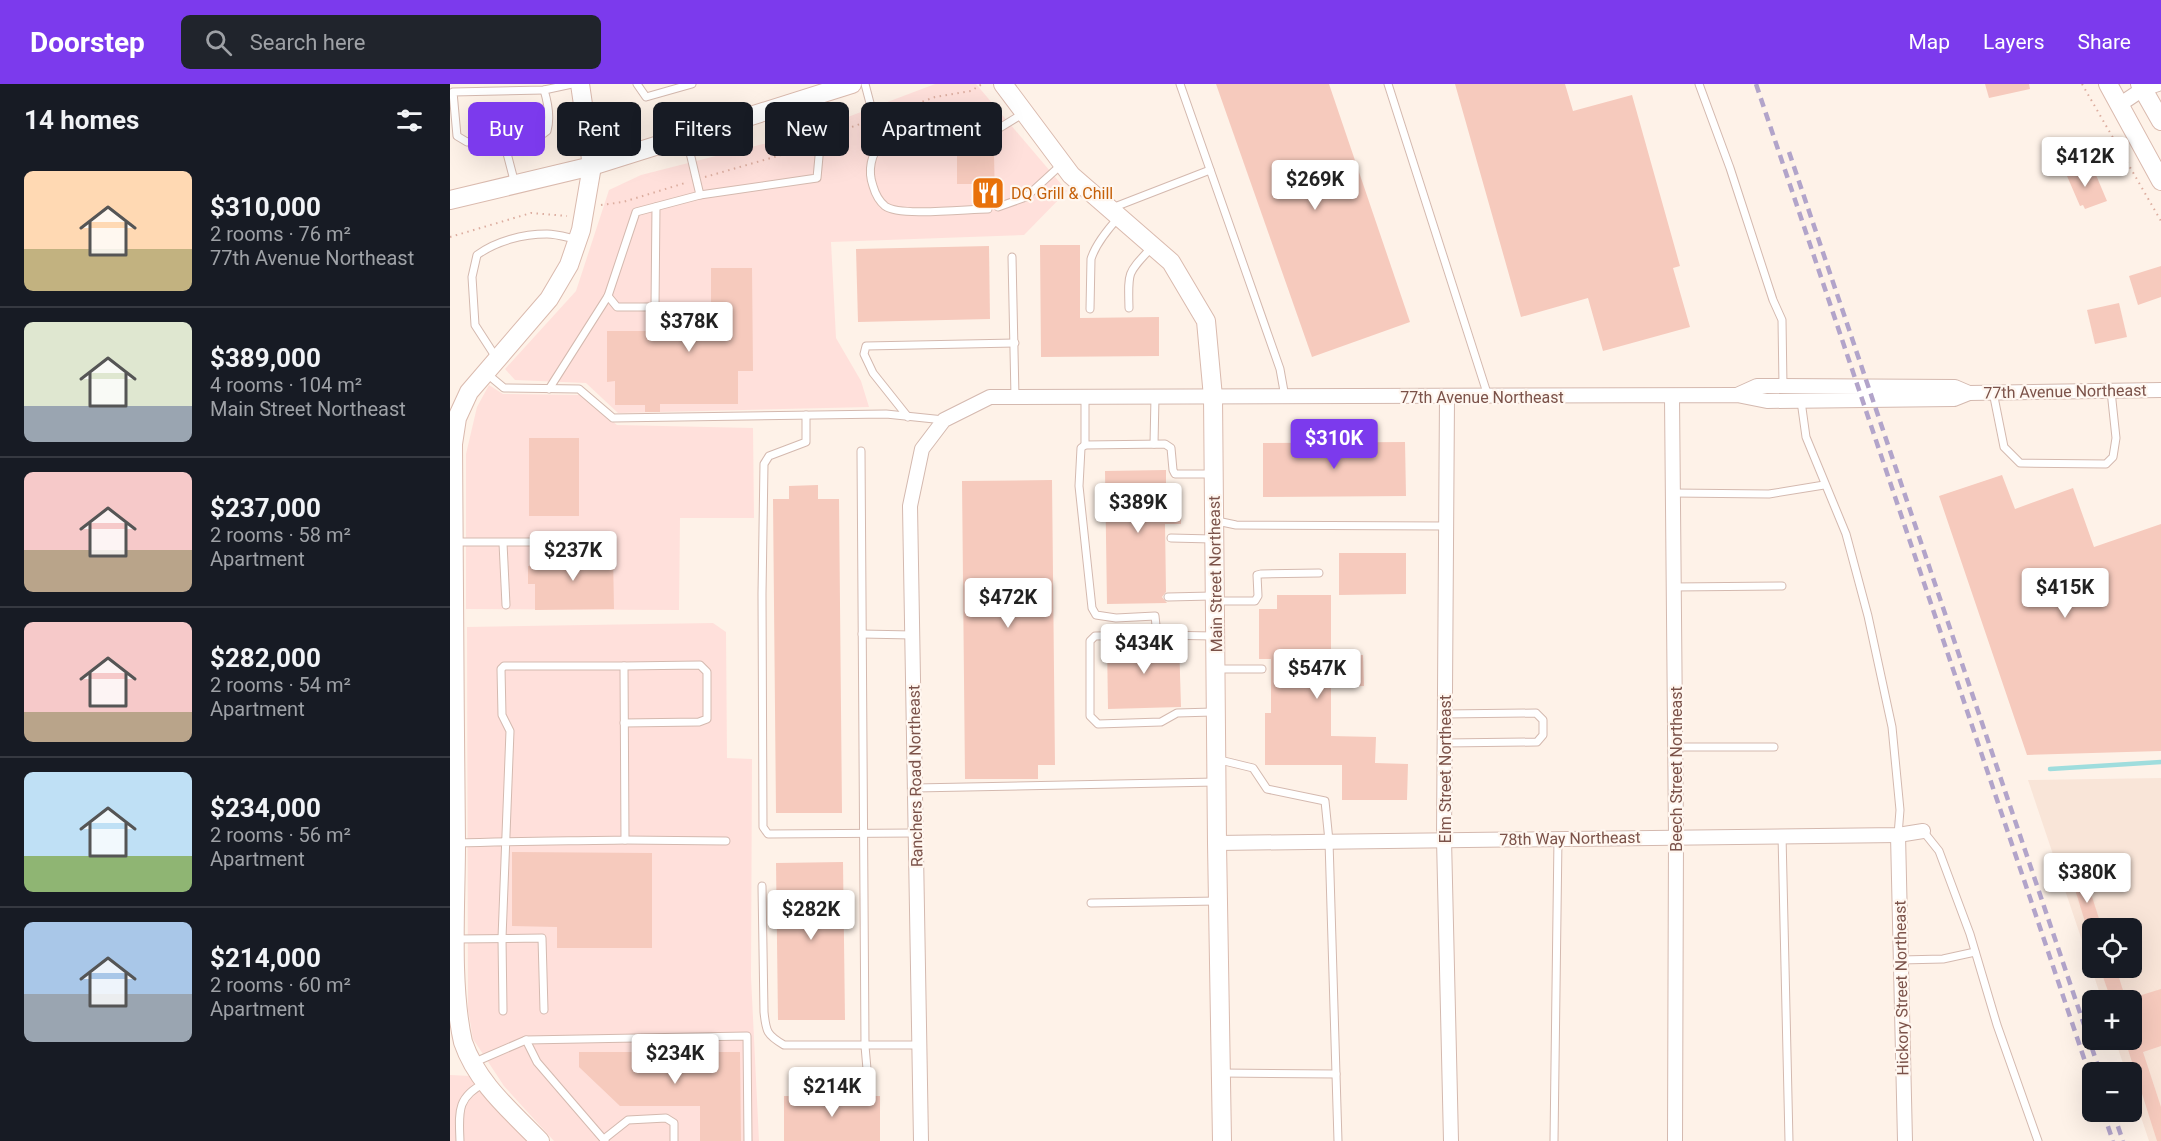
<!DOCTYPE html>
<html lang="en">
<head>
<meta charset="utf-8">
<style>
	:root { --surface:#171b24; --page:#20242c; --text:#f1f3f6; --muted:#9ea1a6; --line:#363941; --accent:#7c3aed }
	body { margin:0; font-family:Roboto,sans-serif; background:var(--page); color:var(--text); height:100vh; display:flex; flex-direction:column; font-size:22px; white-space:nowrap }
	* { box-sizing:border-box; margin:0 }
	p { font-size:20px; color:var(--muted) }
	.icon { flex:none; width:33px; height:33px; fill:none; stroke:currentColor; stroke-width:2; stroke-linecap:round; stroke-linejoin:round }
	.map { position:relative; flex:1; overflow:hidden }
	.drawer { display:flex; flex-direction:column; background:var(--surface); width:450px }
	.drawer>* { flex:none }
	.top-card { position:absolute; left:18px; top:18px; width:570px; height:54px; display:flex; gap:12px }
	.buttons { position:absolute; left:1632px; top:834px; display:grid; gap:12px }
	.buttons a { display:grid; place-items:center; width:60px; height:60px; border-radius:9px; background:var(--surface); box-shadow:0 6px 24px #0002; font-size:30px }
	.price { position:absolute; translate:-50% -51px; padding:0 14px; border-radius:6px; background:#fff; color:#222; font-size:20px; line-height:39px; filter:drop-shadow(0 2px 3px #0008) }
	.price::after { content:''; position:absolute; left:50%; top:36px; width:18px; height:14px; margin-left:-9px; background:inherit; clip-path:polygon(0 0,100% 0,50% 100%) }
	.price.current { background:var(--accent); color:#fff }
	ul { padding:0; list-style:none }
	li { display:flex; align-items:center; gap:18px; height:150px; padding:0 24px }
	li+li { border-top:2px solid var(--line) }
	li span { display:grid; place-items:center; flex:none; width:168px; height:120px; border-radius:9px; color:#555 }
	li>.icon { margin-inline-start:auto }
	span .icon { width:72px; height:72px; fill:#fffc; stroke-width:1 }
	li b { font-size:26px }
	h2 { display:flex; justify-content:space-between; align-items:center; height:72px; padding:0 24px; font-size:26px }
	.chip { padding:0 21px; border-radius:9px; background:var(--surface); box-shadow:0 6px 24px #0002; font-size:21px; line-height:54px }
	.chip.current { background:var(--accent); color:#fff }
	header { display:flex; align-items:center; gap:36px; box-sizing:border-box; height:84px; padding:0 30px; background:var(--accent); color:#fff }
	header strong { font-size:28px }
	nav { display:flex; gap:33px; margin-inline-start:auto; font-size:21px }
	.search { width:420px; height:54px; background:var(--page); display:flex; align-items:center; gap:15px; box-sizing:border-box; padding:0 21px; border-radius:9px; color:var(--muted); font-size:22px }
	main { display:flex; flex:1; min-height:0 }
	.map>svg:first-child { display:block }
	.residential { fill:#f9e5d8; fill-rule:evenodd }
	.commercial { fill:#ffe0db }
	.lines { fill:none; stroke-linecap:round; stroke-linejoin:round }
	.stream { stroke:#9fdddd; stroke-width:4.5 }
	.building { fill:#f6cabd }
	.lane-casing { stroke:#d4b9af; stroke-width:9 }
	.street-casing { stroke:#d4b9af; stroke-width:16 }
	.secondary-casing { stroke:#dabaae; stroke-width:20 }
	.path { stroke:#dcad9f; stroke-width:2; stroke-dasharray:1.5 4.5; stroke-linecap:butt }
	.lane { stroke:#fff; stroke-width:7 }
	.street { stroke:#fff; stroke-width:14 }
	.secondary { stroke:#fff; stroke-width:18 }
	.rail { stroke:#b2a4ca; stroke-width:4.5; stroke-dasharray:9 6; stroke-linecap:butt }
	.labels { text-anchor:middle; stroke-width:4.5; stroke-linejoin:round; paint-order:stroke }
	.food-label { font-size:16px; fill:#c56008; stroke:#fff7f0; text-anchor:start }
	.street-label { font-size:16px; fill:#7b5249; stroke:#fff7f0 }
</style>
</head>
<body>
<header>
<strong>Doorstep</strong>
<div class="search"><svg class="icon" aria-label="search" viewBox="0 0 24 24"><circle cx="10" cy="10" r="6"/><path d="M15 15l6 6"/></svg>Search here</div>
<nav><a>Map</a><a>Layers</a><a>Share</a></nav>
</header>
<main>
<section class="drawer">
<h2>14 homes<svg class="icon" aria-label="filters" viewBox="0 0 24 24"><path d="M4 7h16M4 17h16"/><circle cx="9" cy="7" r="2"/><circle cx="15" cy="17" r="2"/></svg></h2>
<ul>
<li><span style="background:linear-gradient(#ffd9b3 65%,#c2b280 0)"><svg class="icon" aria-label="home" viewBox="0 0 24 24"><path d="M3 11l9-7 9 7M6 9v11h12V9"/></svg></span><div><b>$310,000</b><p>2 rooms · 76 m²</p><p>77th Avenue Northeast</p></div></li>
<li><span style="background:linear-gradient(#dfe7d0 70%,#9aa5b1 0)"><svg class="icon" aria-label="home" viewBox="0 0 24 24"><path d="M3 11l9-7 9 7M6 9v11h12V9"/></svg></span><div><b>$389,000</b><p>4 rooms · 104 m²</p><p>Main Street Northeast</p></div></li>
<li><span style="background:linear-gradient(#f6c9c9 65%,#b9a48a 0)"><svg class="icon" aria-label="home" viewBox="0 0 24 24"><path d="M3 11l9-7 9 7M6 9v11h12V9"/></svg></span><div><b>$237,000</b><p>2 rooms · 58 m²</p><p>Apartment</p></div></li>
<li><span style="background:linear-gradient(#f6c9c9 75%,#b9a48a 0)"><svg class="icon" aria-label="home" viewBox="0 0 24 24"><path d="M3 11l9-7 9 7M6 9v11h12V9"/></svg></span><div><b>$282,000</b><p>2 rooms · 54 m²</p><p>Apartment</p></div></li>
<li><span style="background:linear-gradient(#bfe0f5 70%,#8fb573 0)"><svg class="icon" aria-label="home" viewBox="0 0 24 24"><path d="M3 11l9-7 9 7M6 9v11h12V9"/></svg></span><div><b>$234,000</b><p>2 rooms · 56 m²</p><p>Apartment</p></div></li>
<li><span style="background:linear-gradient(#a9c7e8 60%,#9aa5b1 0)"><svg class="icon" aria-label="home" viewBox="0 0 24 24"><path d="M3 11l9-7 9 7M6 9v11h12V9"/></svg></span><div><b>$214,000</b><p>2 rooms · 60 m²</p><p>Apartment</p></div></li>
</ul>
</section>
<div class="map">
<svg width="1711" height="1057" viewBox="0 0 1711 1057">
	<rect width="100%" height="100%" fill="#fef2e8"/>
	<path class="residential" d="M 1711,694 L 1711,1057 L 1699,1057 L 1682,1006 L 1682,988 L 1676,988 L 1665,956 L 1682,956 L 1682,916 L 1652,916 L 1578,696 ZM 1642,844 L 1682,844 L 1682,884 L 1642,884 Z"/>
	<g class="commercial">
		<path d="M 485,0 L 526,0 L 617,107 L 574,151 L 381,158 L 386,254 L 411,297 L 419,323 L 168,329 L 136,299 L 65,296 L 55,285 L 126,207 L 159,106 L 191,91 L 353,50 Z"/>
		<path d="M 39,301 L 53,310 L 130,311 L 167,341 L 303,344 L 304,434 L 230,434 L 229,526 L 16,525 L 16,370 L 27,323 Z"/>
		<path d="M 263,539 L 276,548 L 277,674 L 302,675 L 301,893 L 309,1057 L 104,1057 L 54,1002 L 23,955 L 18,925 L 17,543 Z"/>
		<path d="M 0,991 L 21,992 L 77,1057 L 0,1057 Z"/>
	</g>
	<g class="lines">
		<path class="stream" d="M 1600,685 L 1711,678"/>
	</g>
	<g class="building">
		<path d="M 766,0 L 879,0 L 960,238 L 862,273 Z"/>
		<path d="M 1005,0 L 1115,0 L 1123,27 L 1182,11 L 1230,182 L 1223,184 L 1240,243 L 1153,267 L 1138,214 L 1071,233 Z"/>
		<path d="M 1535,0 L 1579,0 L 1580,5 L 1539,14 Z"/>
		<path d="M 544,70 L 545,118 L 543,122 L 536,119 L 527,100 L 507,100 L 507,71 Z"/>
		<path d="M 1629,80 L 1635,96 L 1646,91 L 1657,117 L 1635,125 L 1633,121 L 1630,122 L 1614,85 Z"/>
		<path d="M 590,161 L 630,161 L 630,234 L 709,233 L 709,272 L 591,273 Z"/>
		<path d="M 539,162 L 540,235 L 408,238 L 406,165 Z"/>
		<path d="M 1711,182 L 1711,213 L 1688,221 L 1679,192 Z"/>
		<path d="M 261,184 L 302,184 L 303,287 L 288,287 L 288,320 L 210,320 L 210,328 L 195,328 L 195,321 L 165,321 L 165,297 L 157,298 L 157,247 L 261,247 Z"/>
		<path d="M 1669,219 L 1677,253 L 1645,260 L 1637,226 Z"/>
		<rect x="79" y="354" width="50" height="78"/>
		<path d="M 955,358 L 956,412 L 813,413 L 813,359 Z"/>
		<path d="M 716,386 L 716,401 L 730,401 L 731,440 L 715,440 L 716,508 L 712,513 L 717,519 L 657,520 L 655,387 Z"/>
		<path d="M 1552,391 L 1565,425 L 1623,404 L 1644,463 L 1711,440 L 1711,667 L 1577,671 L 1489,412 Z"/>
		<path d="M 602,396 L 605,681 L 588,681 L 588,695 L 515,695 L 512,397 Z"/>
		<path d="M 368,401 L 368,415 L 389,415 L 392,729 L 326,729 L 323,415 L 339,415 L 339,402 Z"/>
		<path d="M 889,469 L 956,469 L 956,510 L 889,511 Z"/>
		<path d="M 163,471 L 164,525 L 85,526 L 85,500 L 78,500 L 78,482 L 81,482 L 81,472 Z"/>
		<path d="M 827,511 L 881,511 L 881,571 L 913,571 L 914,602 L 881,603 L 881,652 L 926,653 L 925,679 L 958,680 L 957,716 L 892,716 L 892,681 L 815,681 L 815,629 L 821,629 L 821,575 L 809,575 L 809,525 L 827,525 Z"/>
		<path d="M 729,557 L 731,623 L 658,625 L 657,559 Z"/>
		<path d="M 62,768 L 202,769 L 202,864 L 107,864 L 107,843 L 62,842 Z"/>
		<path d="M 393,778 L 395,936 L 328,936 L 326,779 Z"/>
		<path d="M 1636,794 L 1652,844 L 1637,844 L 1623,799 Z"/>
		<path d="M 1650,884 L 1666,884 L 1676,916 L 1661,916 Z"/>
		<path d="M 1711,905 L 1711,962 L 1693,968 L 1711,1023 L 1711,1057 L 1707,1057 L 1675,956 L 1682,956 L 1682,914 Z"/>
		<path d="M 129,968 L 290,968 L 291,1057 L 250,1057 L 250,1022 L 170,1022 L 129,983 Z"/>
		<rect x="334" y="1012" width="96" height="45"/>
	</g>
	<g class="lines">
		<g class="lane-casing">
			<g id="lane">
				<path d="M 187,0 L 196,13 L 242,0"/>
				<path d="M 415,0 L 430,57 L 436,60 L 479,51 L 531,47 L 543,48 L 574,29"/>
				<path d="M 730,0 L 830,285 L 835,313"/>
				<path d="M 938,0 L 1038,312"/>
				<path d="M 1249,0 L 1280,84 L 1323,216 L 1332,236 L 1333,302"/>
				<path d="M 236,52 L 250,111"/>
				<path d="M 53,54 L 93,50 L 97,47 C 101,33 98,19 94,6"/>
				<path d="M 430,57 C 422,72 417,85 423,102 C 425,109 429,117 435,122 C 449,133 518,125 538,125"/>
				<path d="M 65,100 L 53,54 L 17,58 L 7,52 L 3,8 L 94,6 L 122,0"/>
				<path d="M 548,123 L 576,113 L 612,80"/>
				<path d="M 662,124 L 760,86"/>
				<path d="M 562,173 L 565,313"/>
				<path d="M 158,212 L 167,223 L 205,223 L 206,123"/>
				<path d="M 679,224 C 678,186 677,190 703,162"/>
				<path d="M 640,225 L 641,175 C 646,159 658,145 669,133"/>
				<path d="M 47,275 L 25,241 L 22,193 L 27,171 C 46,157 73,150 97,150 C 106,150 116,153 125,155"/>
				<path d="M 36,289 L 54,304 L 129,305 L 163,334 L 436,330 L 494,336"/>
				<path d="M 99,305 L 158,212 L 186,128 L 250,111 L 367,94 L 371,51 L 362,13"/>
				<path d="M 1543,308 L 1554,363 L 1570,379 L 1656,380 L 1663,373 L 1666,354 L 1661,307"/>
				<path d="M 1351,317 L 1356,353 L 1396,450 L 1418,532 L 1442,643 L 1450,726 L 1448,751"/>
				<path d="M 356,331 L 356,358 L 319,372 L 314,380 L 312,510 L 313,743 L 318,750 L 465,749"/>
				<path d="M 458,333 L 423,289 L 414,270 L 416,262 L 565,259"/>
				<path d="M 704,360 L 705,313"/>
				<path d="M 635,361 L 635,313"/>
				<path d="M 411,367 L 415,962 L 417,985"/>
				<path d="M 763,390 L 725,390 L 723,386 L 721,364 L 715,360 L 635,361 L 631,364 L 629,402 L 642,524 L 646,531 L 666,534 L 705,532 L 707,551 L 764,552"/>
				<path d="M 1223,409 L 1319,410 L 1374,401"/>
				<path d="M 767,437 L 786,441 L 995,442"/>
				<path d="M 721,454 L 762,455"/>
				<path d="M 3,458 L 148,458"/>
				<path d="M 53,459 L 56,521"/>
				<path d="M 1224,503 L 1332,502"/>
				<path d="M 718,513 L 762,512"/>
				<path d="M 765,517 L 805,517 L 808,512 L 807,491 L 811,490 L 869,489"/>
				<path d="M 412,550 L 462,551"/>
				<path d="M 707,551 L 645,552 L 640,557 L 640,632 L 648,640 L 711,638 L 727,629 L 763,628"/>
				<path d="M 174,582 L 250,581 L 257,588 L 257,635 L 249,638 L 174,639"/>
				<path d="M 766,585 L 812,585"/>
				<path d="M 995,630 L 1086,629 L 1093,636 L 1093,651 L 1087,658 L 995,659"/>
				<path d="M 1225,663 L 1324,663"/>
				<path d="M 766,675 L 803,684 L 817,705 L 875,717 L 879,757 L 888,1057"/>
				<path d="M 465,704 L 766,698"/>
				<path d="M 1473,747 L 1489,767 L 1520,850 L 1547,941 L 1588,1057"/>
				<path d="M 1332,751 L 1339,1057"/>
				<path d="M 175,756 L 276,757"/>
				<path d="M 6,759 C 62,757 118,757 175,756 L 174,582 L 54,582 L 51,585 L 52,631 L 60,647 L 52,854 L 53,927"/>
				<path d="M 312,802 L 314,928 C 316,948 317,951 334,961 L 469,961"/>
				<path d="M 641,819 L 768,817"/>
				<path d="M 7,855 L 92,854 L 94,926"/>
				<path d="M 1451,876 L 1493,875 L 1525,868"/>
				<path d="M 76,956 L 87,978 L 155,1057"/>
				<path d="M 25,978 L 76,956 L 297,952 L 298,1057"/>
				<path d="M 771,989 L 886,990"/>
				<path d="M 154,1055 L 178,1036 L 216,1034 L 224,1039 L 224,1057"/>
				<path d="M 10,1057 C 9,1029 6,1013 35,999"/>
				<path d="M 1104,1057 L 1108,754"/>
			</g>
		</g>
		<g class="street-casing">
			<g id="street">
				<path d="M 1669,21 L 1693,5 L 1708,0"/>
				<path d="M 1287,311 L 1307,302 L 1505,303 L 1519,309"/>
				<path d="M 997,313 L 994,755 L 1001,1057"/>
				<path d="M 1222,313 L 1226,752 L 1225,1057"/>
				<path d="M 1448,751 L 1455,1057"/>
				<path d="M 767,759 L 1448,751 L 1473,747"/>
				<path d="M 471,1057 L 460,422 L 472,365 L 494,336 L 540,313 L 1287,311 L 1317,317 L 1504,315 L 1519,309 L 1711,306"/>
			</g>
		</g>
		<g class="secondary-casing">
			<g id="secondary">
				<path d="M 553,0 L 621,91 L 721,178 L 756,237 L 763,313 L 767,759 L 772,1057"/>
				<path d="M 1658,0 L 1711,97"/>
				<path d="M 1690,0 L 1711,37"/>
				<path d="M 0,116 L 142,82 L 402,0"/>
				<path d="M 90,1057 C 61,1027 27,999 13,958 C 0,901 6,819 6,759 C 5,626 3,493 3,360 L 7,334 L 19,308 L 99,215 L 119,181 L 131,146 L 142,82 L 130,0"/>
			</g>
		</g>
		<g class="path">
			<path d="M 1632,0 L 1711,137"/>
			<path d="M 433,32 L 485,13 L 521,7 L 532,0"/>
			<path d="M 382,56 L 399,44 L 413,39"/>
			<path d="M 255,93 L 359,63"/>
			<path d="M 151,121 L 173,118 L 235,99"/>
			<path d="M 0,153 L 81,129 L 117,132"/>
		</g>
		<use href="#lane" class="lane"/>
		<use href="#street" class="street"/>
		<use href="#secondary" class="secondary"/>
		<g class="rail">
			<path d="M 1306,0 L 1642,998"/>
			<path d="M 1339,68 L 1650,988"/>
			<path d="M 1653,1028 L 1663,1057"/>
			<path d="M 1663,1028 L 1673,1057"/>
		</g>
	</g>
	<defs>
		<g id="restaurant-square" transform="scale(1.725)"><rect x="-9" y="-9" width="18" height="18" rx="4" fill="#e8710a" stroke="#fff7f0"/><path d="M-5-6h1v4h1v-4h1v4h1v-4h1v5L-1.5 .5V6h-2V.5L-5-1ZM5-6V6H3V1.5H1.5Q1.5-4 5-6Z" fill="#fff"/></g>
	</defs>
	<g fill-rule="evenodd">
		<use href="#restaurant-square" x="538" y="109"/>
	</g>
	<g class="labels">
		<g class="food-label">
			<text x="561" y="115">DQ Grill &amp; Chill</text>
		</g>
		<g class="street-label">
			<text transform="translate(1615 307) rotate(-1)" y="6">77th Avenue Northeast</text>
			<text x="1032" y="319">77th Avenue Northeast</text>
			<text transform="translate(765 490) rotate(-91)" y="6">Main Street Northeast</text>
			<text transform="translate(995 685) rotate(-90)" y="6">Elm Street Northeast</text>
			<text transform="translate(1226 685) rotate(-90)" y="6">Beech Street Northeast</text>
			<text transform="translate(465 692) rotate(-91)" y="6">Ranchers Road Northeast</text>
			<text transform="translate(1120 754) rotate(-1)" y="6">78th Way Northeast</text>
			<text transform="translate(1451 904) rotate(-91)" y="6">Hickory Street Northeast</text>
		</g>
	</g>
</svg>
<div class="buttons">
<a><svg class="icon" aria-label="locate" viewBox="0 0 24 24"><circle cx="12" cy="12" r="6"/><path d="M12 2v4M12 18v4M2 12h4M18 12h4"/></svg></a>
<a>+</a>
<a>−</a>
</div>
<b class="price" style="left:1635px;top:104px">$412K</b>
<b class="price" style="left:865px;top:127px">$269K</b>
<b class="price" style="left:239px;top:269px">$378K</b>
<b class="price current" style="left:884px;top:386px">$310K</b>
<b class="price" style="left:688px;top:450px">$389K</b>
<b class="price" style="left:123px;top:498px">$237K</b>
<b class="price" style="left:1615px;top:535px">$415K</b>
<b class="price" style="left:558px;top:545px">$472K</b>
<b class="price" style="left:694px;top:591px">$434K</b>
<b class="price" style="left:867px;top:616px">$547K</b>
<b class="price" style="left:1637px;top:820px">$380K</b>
<b class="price" style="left:361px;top:857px">$282K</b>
<b class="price" style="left:225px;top:1001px">$234K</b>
<b class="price" style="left:382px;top:1034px">$214K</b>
<div class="top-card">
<a class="chip current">Buy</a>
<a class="chip">Rent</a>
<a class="chip">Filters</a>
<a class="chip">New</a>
<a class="chip">Apartment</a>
</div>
</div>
</main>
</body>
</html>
